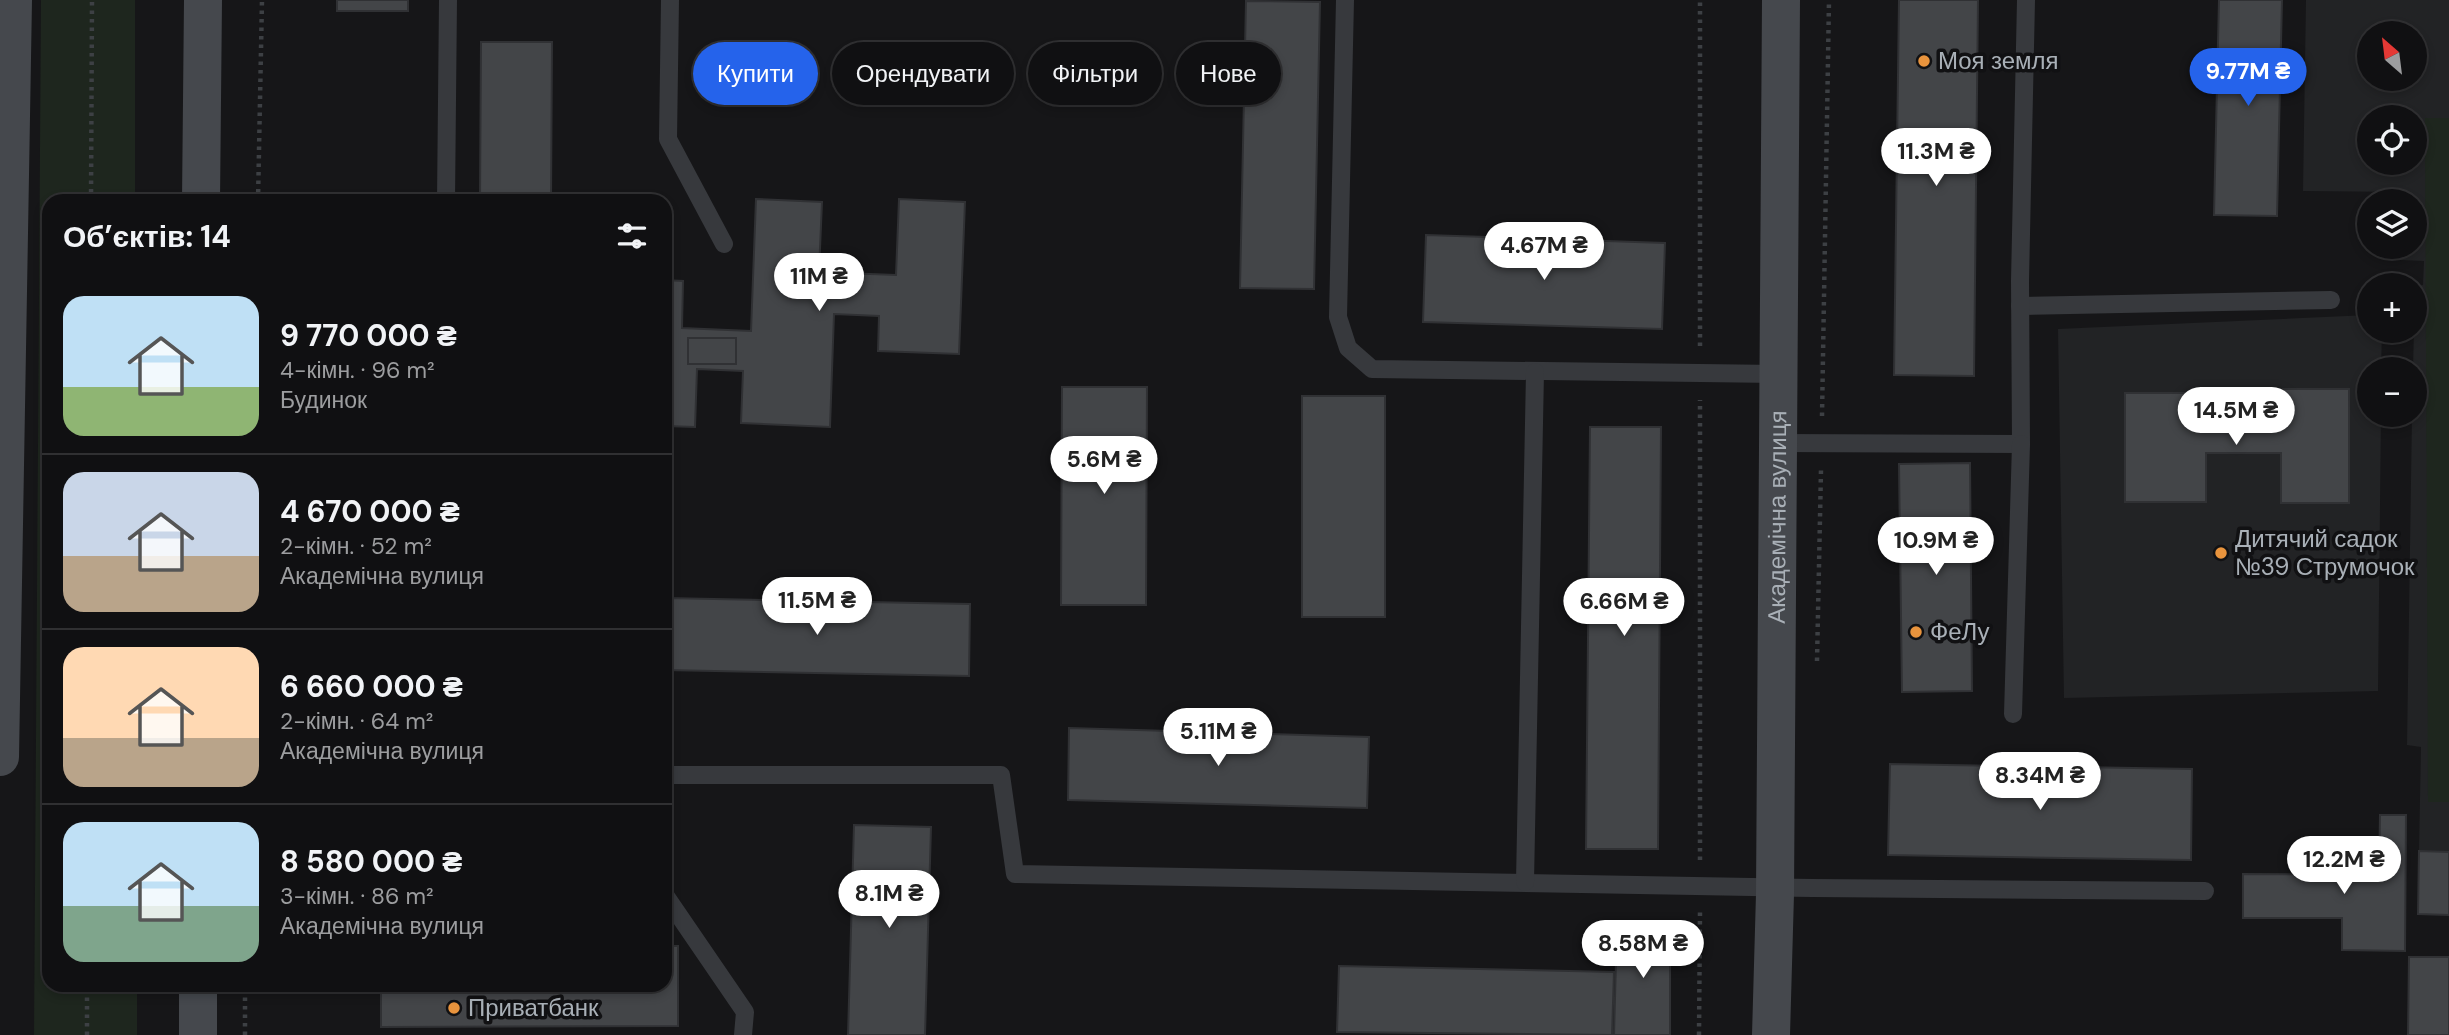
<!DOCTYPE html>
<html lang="uk">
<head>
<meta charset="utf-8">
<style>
	:root { --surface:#101012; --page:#1e1e20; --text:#f1f3f6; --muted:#9c9d9f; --line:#303032; --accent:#2563eb }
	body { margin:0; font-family:"DM Sans",sans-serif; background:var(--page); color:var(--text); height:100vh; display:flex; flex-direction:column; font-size:26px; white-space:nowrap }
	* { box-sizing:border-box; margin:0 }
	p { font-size:23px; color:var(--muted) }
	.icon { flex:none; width:38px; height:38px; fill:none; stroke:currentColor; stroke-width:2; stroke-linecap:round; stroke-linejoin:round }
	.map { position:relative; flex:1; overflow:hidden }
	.side { position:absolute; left:42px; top:194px; width:630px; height:798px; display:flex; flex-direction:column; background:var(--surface); border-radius:21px; box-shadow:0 4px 10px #0003,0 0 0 2px var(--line) }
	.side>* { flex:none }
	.banner { position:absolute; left:693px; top:42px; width:665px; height:63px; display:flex; gap:14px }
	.needle { width:46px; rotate:332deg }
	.fabs { position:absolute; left:2357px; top:21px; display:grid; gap:14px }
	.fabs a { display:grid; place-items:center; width:70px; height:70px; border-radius:50%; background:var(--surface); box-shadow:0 4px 10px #0003,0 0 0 2px var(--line); font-size:35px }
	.price { position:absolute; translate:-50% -60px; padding:0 16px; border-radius:24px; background:#fff; color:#222; font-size:23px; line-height:46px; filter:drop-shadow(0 2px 4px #0008) }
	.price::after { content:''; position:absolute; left:50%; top:42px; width:21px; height:16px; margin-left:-10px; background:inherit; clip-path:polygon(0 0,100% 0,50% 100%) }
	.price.current { background:var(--accent); color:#fff }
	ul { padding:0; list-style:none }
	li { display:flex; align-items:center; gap:21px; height:175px; padding:0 21px }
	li+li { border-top:2px solid var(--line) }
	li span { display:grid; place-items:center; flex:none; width:196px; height:140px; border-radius:21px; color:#555 }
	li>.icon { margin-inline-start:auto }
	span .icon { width:84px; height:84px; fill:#fffc; stroke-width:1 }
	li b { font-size:30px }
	h2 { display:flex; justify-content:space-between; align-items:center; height:84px; padding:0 21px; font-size:30px }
	.chip { padding:0 24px; border-radius:32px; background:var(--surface); box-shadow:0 4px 10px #0003,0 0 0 2px var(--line); font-size:24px; line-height:63px }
	.chip.current { background:var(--accent); color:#fff }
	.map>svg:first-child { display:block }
	.built { fill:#222325; fill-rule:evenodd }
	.green { fill:#1e261e }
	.building { fill:#434548; stroke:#303134; stroke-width:2 }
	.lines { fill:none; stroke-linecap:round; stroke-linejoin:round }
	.path { stroke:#3d4044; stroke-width:4.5; stroke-dasharray:3.5 5; stroke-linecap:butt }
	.lane { stroke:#37393d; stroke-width:18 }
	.secondary { stroke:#45484d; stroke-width:38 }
	.poi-dot { fill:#e9943d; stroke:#111113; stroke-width:2.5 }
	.labels { text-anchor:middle; stroke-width:7; stroke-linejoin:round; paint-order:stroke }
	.poi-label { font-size:24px; fill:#a9b0b7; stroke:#111113; text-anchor:start }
	.street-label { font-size:24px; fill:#a9b0b7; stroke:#111113 }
</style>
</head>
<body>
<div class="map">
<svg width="2449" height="1035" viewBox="0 0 2449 1035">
	<rect width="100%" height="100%" fill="#161618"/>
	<g class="built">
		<path d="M 2306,0 L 2449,0 L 2449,852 L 2419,851 L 2421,747 L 2407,745 L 2412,415 L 2415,415 L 2415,369 L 2413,369 L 2415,286 L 2423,285 L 2424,261 L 2400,260 L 2401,247 L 2415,247 L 2415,201 L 2405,201 L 2405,192 L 2303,191 ZM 2370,33 L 2415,33 L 2415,79 L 2370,79 ZM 2370,117 L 2415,117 L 2415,163 L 2370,163 Z"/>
		<path d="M 2369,315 L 2370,331 L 2382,331 L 2381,369 L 2370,369 L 2370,415 L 2381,415 L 2378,691 L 2064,698 L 2058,329 Z"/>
	</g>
	<g class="green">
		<path d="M 41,0 L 135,0 L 135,201 L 49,201 L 49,985 L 137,985 L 137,1035 L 34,1035 Z"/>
		<path d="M 2425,118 L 2449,118 L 2449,802 L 2428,802 Z"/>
	</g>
	<g class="building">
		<rect x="337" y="0" width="71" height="11"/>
		<path d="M 1899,0 L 1978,0 L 1974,376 L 1894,375 Z"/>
		<path d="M 2219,0 L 2282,0 L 2277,216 L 2214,215 Z"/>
		<path d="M 1246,1 L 1320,2 L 1314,289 L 1240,288 Z"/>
		<path d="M 481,42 L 552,42 L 551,201 L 480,201 Z"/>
		<path d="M 756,199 L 822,202 L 819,272 L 896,275 L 899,199 L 965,202 L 959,354 L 878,351 L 879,316 L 834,314 L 830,427 L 741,423 L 743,371 L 697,369 L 695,427 L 665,426 L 665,280 L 683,281 L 682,328 L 751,331 Z"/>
		<path d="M 1426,235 L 1665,243 L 1662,329 L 1423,322 Z"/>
		<rect x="688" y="338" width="48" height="26"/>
		<path d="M 1062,387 L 1147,387 L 1146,605 L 1061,605 Z"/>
		<path d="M 2283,389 L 2349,389 L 2349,503 L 2281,503 L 2281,453 L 2206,453 L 2206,502 L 2125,502 L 2125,393 L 2201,393 L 2201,427 L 2283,427 Z"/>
		<rect x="1302" y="396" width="83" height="221"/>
		<path d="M 1590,427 L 1661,427 L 1658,849 L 1586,849 Z"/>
		<path d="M 1970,463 L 1972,691 L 1902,692 L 1899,464 Z"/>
		<path d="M 665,598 L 970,604 L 969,676 L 665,670 Z"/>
		<path d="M 1069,728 L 1369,737 L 1367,808 L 1068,800 Z"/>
		<path d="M 1890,764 L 2192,769 L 2191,860 L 1888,855 Z"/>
		<path d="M 2380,815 L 2406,815 L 2405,951 L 2342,950 L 2342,918 L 2243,918 L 2243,874 L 2379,875 Z"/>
		<path d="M 854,825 L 931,827 L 925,1035 L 848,1035 Z"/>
		<path d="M 2419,851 L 2449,852 L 2449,915 L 2418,914 Z"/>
		<path d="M 1617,924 L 1670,926 L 1670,1035 L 1614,1035 Z"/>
		<path d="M 665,946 L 678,946 L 678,1026 L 381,1027 L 381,985 L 665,985 Z"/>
		<path d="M 2409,957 L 2449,957 L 2449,1035 L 2408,1035 Z"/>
		<path d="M 1339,966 L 1614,972 L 1612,1035 L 1337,1032 Z"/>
	</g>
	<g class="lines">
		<g class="path">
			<path d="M 91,201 L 92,0"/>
			<path d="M 258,201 L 262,0"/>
			<path d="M 1700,346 L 1700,0"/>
			<path d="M 1822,416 L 1829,0"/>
			<path d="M 1817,661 L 1821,470"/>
			<path d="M 1700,860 L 1700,400"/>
			<path d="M 87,1035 L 87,985"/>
			<path d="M 245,1035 L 245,985"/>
			<path d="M 1699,1035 L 1700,911"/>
		</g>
		<g class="lane">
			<path d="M 670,0 L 668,139 L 724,244"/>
			<path d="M 1345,0 L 1338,317 L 1348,348 L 1372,369 L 1778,374"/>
			<path d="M 446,201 L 448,0"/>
			<path d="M 2020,306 L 2331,300"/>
			<path d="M 1778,443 L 2021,444 L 2020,281 L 2026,0"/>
			<path d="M 2013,714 L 2021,444"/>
			<path d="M 665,775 L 1001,775 L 1015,874 L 1813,888 L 2205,891"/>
			<path d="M 1525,882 L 1535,372"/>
			<path d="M 665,895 L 745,1012 L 743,1035"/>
		</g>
		<g class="secondary">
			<path d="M 201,201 L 203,0"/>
			<path d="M 0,757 L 13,0"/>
			<path d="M 198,985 L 198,1035"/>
			<path id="s1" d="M 1771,1035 L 1775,894 L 1781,0"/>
		</g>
	</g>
	<g class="poi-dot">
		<circle cx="1924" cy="61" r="7"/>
		<circle cx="2221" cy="553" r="7"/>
		<circle cx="1916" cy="632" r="7"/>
		<circle cx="454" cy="1008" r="7"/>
	</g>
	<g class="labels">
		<g class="poi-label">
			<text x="1938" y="69">Моя земля</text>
			<text x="2235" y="547">Дитячий садок<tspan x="2235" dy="28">№39 Струмочок</tspan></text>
			<text x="1930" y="640">ФеЛу</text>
			<text x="468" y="1016">Приватбанк</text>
		</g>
		<g class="street-label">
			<text dy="8" stroke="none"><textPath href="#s1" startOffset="518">Академічна вулиця</textPath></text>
		</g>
	</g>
</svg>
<div class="fabs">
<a><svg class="needle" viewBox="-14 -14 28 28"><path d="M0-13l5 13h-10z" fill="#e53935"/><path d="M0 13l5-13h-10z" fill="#9c9d9f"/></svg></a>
<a><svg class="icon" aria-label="locate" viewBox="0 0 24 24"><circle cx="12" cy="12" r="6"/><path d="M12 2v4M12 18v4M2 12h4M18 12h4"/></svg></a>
<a><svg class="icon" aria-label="layers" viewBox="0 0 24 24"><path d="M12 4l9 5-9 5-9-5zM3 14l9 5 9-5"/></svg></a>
<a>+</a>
<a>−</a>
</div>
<b class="price current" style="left:2248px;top:108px">9.77M ₴</b>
<b class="price" style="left:1936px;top:188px">11.3M ₴</b>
<b class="price" style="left:1544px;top:282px">4.67M ₴</b>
<b class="price" style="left:819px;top:313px">11M ₴</b>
<b class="price" style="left:2236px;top:447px">14.5M ₴</b>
<b class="price" style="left:1104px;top:496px">5.6M ₴</b>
<b class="price" style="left:1936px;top:577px">10.9M ₴</b>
<b class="price" style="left:817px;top:637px">11.5M ₴</b>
<b class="price" style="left:1624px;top:638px">6.66M ₴</b>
<b class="price" style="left:1218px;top:768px">5.11M ₴</b>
<b class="price" style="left:2040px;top:812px">8.34M ₴</b>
<b class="price" style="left:2344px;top:896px">12.2M ₴</b>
<b class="price" style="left:889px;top:930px">8.1M ₴</b>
<b class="price" style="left:1643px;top:980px">8.58M ₴</b>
<div class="banner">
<a class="chip current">Купити</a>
<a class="chip">Орендувати</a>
<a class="chip">Фільтри</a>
<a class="chip">Нове</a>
</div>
<section class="side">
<h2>Об’єктів: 14<svg class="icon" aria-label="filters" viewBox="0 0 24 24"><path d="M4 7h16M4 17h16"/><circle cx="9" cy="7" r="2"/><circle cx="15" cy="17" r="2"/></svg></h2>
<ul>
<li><span style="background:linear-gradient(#bfe0f5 65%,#8fb573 0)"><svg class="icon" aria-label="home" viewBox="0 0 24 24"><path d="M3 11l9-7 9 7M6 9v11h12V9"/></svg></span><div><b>9 770 000 ₴</b><p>4-кімн. · 96 m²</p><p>Будинок</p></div></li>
<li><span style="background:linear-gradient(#c9d6e8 60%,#b9a48a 0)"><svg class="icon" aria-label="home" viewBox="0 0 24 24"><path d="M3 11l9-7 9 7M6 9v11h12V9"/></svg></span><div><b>4 670 000 ₴</b><p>2-кімн. · 52 m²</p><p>Академічна вулиця</p></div></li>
<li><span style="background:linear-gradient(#ffd9b3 65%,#b9a48a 0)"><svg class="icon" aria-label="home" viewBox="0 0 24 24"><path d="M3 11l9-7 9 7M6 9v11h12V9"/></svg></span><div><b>6 660 000 ₴</b><p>2-кімн. · 64 m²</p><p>Академічна вулиця</p></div></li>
<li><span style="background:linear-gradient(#bfe0f5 60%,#7fa58c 0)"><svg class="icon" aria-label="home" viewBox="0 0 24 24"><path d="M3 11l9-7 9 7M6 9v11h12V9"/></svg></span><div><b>8 580 000 ₴</b><p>3-кімн. · 86 m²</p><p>Академічна вулиця</p></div></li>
</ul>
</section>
</div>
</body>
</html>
